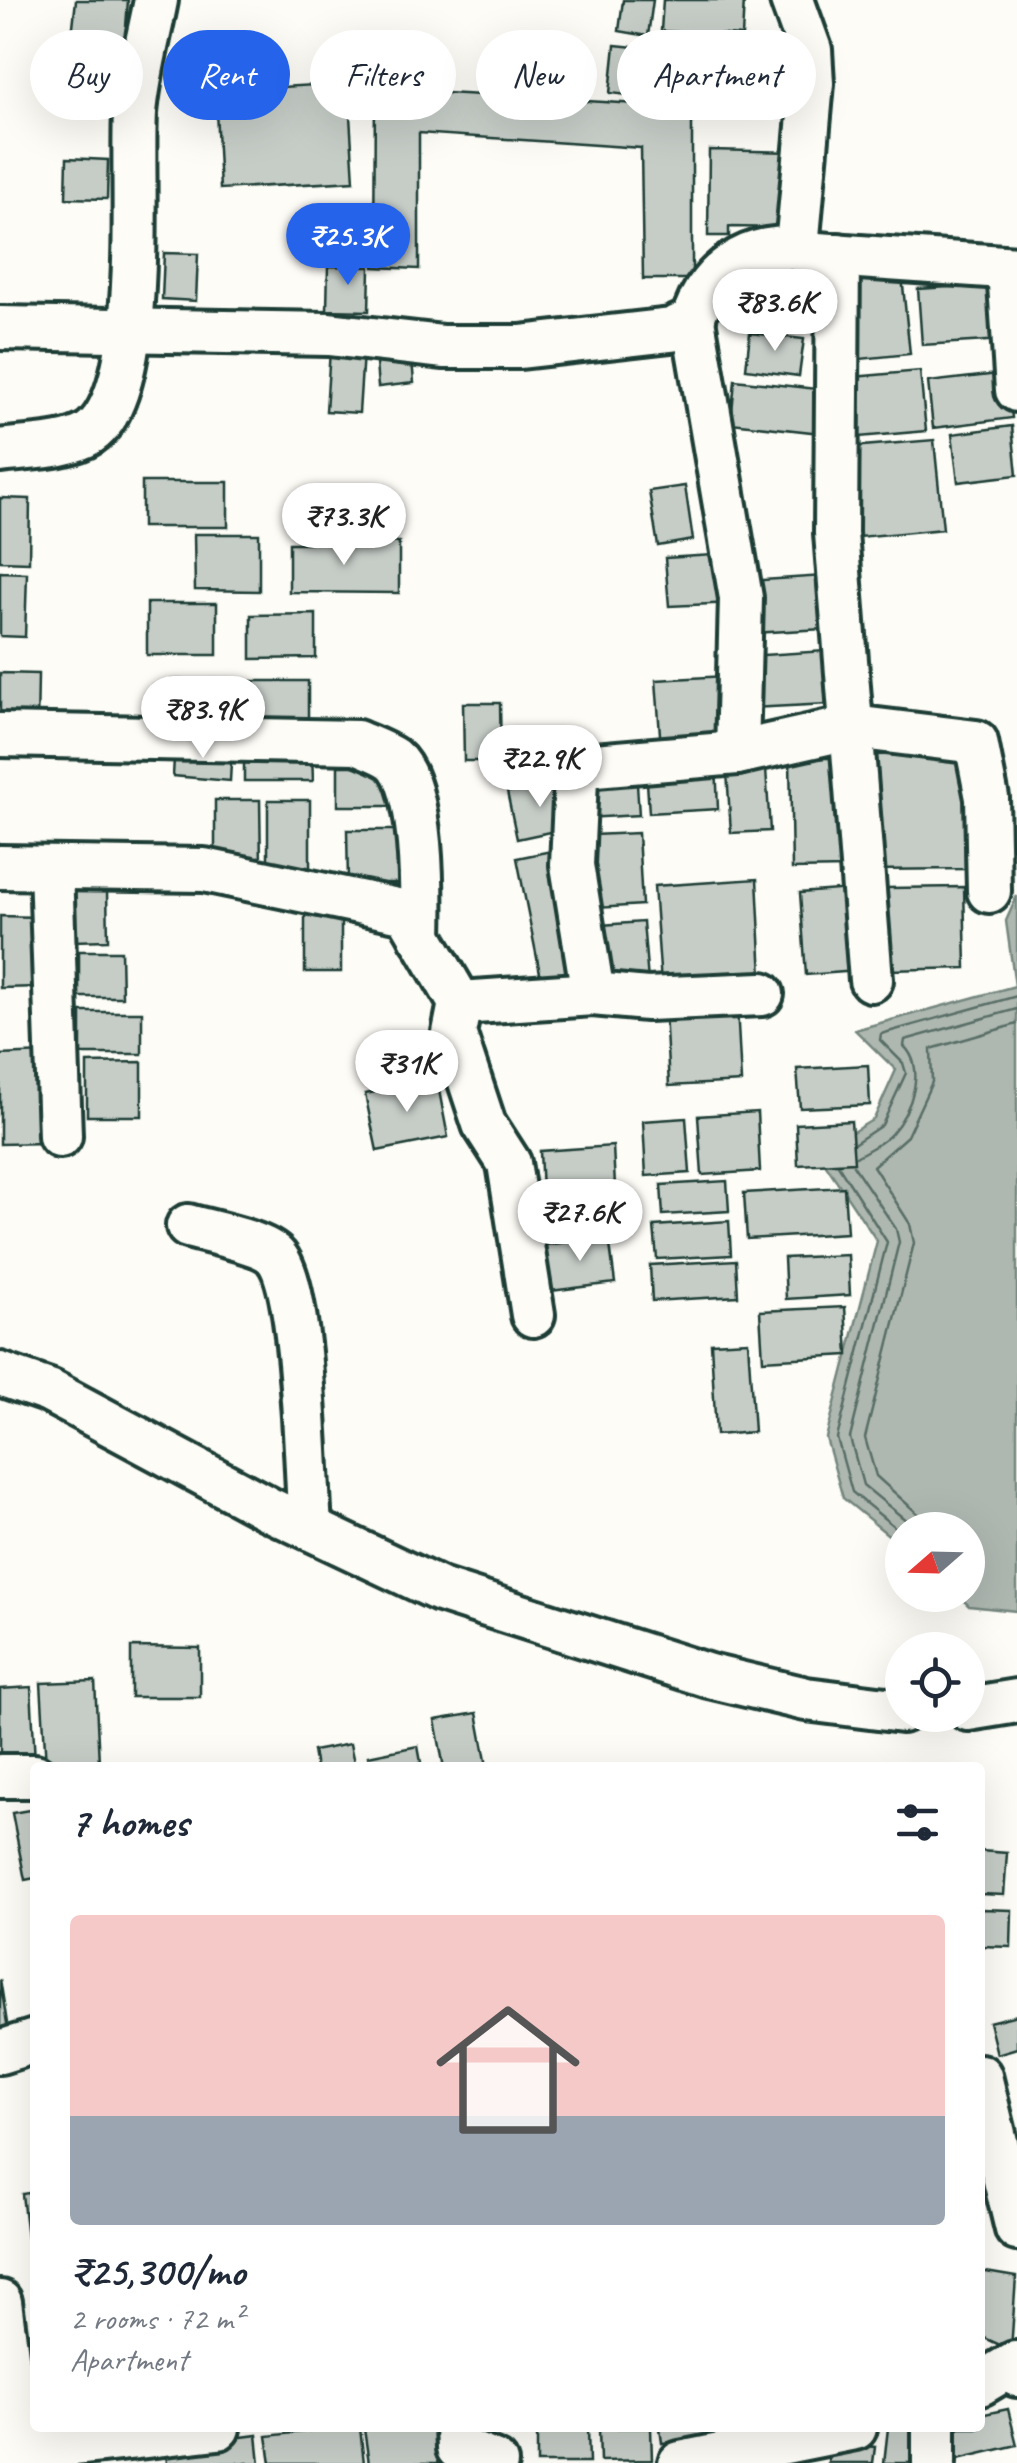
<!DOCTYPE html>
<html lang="en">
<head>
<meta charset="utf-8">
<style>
	:root { --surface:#fff; --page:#f2f2f3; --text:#1f2937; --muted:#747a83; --accent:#2563eb }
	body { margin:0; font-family:Caveat,sans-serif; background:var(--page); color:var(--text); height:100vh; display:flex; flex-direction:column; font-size:38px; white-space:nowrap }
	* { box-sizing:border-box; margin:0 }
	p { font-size:32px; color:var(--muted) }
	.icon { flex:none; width:55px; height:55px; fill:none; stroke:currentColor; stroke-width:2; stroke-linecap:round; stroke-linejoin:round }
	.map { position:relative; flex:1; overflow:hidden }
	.sheet { position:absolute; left:30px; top:1762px; width:955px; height:670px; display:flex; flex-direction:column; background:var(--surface); border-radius:10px; box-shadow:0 10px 40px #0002 }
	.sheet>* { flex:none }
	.banner { position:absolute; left:30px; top:30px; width:958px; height:90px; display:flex; gap:20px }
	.needle { width:65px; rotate:250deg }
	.fabs { position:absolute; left:885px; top:1512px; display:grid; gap:20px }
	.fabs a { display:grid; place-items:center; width:100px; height:100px; border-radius:50%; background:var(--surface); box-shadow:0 10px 40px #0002; font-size:50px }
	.price { position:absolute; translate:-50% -85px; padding:0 22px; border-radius:35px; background:#fff; color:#222; font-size:32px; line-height:65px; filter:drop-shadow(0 2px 5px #0008) }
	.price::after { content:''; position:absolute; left:50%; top:60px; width:30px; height:22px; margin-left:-15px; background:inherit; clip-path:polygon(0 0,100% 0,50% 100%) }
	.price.selected { background:var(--accent); color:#fff }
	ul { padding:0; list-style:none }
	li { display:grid; align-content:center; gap:20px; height:530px; padding:0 40px }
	li span { display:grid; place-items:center; height:310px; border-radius:10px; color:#555 }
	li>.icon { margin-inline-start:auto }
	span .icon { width:180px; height:180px; fill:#fffc; stroke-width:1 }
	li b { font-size:42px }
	h2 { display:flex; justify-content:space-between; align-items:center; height:120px; padding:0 40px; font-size:42px }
	.pill { padding:0 35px; border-radius:45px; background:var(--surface); box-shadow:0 10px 40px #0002; font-size:35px; line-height:90px }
	.pill.selected { background:var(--accent); color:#fff }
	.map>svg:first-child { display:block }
	.water { fill:#aeb8b1; stroke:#75877f; stroke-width:2.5 }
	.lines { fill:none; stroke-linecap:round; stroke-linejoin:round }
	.shore { stroke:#586e66; stroke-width:2.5 }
	.building { fill:#c6cdc7; stroke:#1f3d34; stroke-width:2.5 }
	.minor-casing { stroke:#1f3d34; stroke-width:50 }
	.minor { stroke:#fdfcf7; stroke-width:42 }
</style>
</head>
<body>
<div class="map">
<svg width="1017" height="2463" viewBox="0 0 1017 2463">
	<rect width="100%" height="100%" fill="#fdfcf7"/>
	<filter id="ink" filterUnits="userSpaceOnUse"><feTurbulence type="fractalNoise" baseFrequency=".01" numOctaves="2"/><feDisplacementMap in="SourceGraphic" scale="20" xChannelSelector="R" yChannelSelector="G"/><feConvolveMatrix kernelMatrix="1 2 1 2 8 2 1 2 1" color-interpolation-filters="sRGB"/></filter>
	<g filter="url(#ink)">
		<path class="water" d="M 1017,896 L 1017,1611 L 969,1606 L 958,1595 L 968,1595 L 968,1530 L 902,1530 L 902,1546 L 843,1498 L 826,1438 L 877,1241 L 818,1153 L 874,1119 L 896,1070 L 855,1030 L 1015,986 L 1006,921 Z"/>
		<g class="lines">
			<g class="shore">
				<path d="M 855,1143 L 882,1125 L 906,1073 L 903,1063 L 880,1040 L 881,1034 L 1017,996"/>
				<path d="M 856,1157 C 867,1150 882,1144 891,1134 C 911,1111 927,1069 904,1046 L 905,1040 L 1017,1009"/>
				<path d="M 838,1165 L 887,1242 L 837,1438 L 852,1492 L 902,1533"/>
				<path d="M 853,1165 L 896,1229 L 899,1242 L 850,1438 L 863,1485 L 918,1530"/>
				<path d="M 936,1530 L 876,1476 L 865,1438 L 914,1243 L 910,1224 L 873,1166 L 907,1136 L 932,1082 L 931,1049 L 1017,1024"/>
			</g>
		</g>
		<g class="building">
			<path d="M 76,0 L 128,0 L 125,40 L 72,35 Z"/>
			<path d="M 623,0 L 653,0 L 648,36 L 619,31 Z"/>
			<path d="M 663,0 L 744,0 L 742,36 L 661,31 Z"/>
			<path d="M 615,45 L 713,55 L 707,104 L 610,93 Z"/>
			<path d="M 52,48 L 125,54 L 120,110 L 47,103 Z"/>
			<path d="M 348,83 L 354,181 L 220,189 L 215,91 Z"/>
			<path d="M 375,89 L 692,107 L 692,279 L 643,279 L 641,148 L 419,133 L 419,269 L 374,267 Z"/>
			<path d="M 709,150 L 796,152 L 794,228 L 729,227 L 729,236 L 708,236 Z"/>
			<path d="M 67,158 L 108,160 L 107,199 L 66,198 Z"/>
			<path d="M 164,253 L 198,254 L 196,301 L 162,299 Z"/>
			<path d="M 328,266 L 370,267 L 369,311 L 327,310 Z"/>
			<path d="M 902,276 L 910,354 L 851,360 L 844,281 Z"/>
			<path d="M 999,284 L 1003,340 L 922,345 L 918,289 Z"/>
			<path d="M 750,333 L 804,339 L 799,376 L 746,369 Z"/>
			<path d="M 330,350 L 363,352 L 359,413 L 326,411 Z"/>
			<path d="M 412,359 L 414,383 L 378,387 L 376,363 Z"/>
			<path d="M 920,371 L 926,431 L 848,438 L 842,378 Z"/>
			<path d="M 1007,373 L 1012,418 L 933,428 L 928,382 Z"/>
			<path d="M 735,380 L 835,391 L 830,434 L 731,423 Z"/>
			<path d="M 1012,426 L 1017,475 L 958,482 L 952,434 Z"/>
			<path d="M 934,440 L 943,529 L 859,537 L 851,447 Z"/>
			<rect x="142" y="482" width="86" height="45"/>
			<path d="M 685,486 L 693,540 L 658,546 L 649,491 Z"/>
			<path d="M 0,498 L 30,499 L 29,562 L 0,561 Z"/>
			<path d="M 194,534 L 259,534 L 259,591 L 195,590 Z"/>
			<path d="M 399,542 L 399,593 L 289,592 L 289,543 Z"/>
			<path d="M 730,554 L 733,603 L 669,606 L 665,558 Z"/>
			<path d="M 0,572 L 27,573 L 25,637 L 0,636 Z"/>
			<path d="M 839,575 L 842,628 L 749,633 L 746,581 Z"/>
			<rect x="147" y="603" width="70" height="52"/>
			<path d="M 316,614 L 316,658 L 251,659 L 251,615 Z"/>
			<path d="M 825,651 L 828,704 L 751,708 L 748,656 Z"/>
			<path d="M 0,673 L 38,674 L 37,728 L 0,727 Z"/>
			<path d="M 725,676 L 730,744 L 661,748 L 656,680 Z"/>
			<path d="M 223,679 L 223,731 L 171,731 L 171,680 Z"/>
			<rect x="237" y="681" width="71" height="49"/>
			<path d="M 463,703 L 500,703 L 501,761 L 464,761 Z"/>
			<path d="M 175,741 L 232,745 L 230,781 L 173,776 Z"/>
			<path d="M 244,751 L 312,751 L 313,781 L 244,781 Z"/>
			<path d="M 765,753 L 770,831 L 731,833 L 726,756 Z"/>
			<path d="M 964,754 L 965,869 L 865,870 L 864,755 Z"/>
			<path d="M 790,758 L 844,758 L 845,868 L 792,869 Z"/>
			<path d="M 716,763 L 718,809 L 649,813 L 646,767 Z"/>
			<rect x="338" y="766" width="56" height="40"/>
			<path d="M 636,769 L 639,815 L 585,818 L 582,772 Z"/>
			<path d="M 564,781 L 573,827 L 517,839 L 507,792 Z"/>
			<path d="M 215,800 L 260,800 L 261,868 L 215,868 Z"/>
			<rect x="268" y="800" width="42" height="75"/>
			<path d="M 347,830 L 413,830 L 413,883 L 348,883 Z"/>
			<path d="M 638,833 L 642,905 L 597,908 L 592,835 Z"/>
			<path d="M 561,849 L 586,975 L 542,983 L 517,858 Z"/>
			<path d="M 757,879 L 762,977 L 661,983 L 654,886 Z"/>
			<path d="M 964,887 L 966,968 L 888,970 L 886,888 Z"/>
			<path d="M 850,889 L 857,971 L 806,975 L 800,893 Z"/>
			<path d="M 73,892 L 107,892 L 108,940 L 73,941 Z"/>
			<path d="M 305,914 L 341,915 L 341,972 L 305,972 Z"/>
			<path d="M 0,916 L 39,917 L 39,987 L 0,988 Z"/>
			<path d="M 643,922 L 648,981 L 606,985 L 601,925 Z"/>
			<path d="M 79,951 L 121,951 L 122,997 L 79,997 Z"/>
			<path d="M 737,1006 L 741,1082 L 669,1086 L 665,1011 Z"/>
			<rect x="81" y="1012" width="61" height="42"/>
			<path d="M 44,1053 L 47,1143 L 0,1144 L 0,1055 Z"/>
			<path d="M 142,1062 L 142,1116 L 87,1116 L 87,1063 Z"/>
			<path d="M 868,1065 L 870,1105 L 800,1108 L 797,1069 Z"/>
			<path d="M 437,1080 L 448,1137 L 377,1151 L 365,1094 Z"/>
			<path d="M 757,1112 L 760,1171 L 702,1175 L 698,1116 Z"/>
			<path d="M 686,1118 L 690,1173 L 646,1176 L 643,1121 Z"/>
			<path d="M 851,1121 L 854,1162 L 798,1165 L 796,1124 Z"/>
			<path d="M 613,1146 L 615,1187 L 542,1191 L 540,1151 Z"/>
			<path d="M 727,1181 L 729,1211 L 663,1215 L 661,1185 Z"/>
			<path d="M 844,1187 L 847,1233 L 747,1239 L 744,1193 Z"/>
			<path d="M 623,1190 L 625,1224 L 554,1229 L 551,1194 Z"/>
			<path d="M 729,1221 L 731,1255 L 657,1259 L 654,1226 Z"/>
			<path d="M 609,1237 L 615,1283 L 550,1291 L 544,1245 Z"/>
			<path d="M 848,1255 L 850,1295 L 786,1299 L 784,1258 Z"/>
			<path d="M 736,1260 L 738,1296 L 652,1301 L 650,1265 Z"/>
			<path d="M 845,1307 L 848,1355 L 763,1360 L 760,1311 Z"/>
			<path d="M 748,1341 L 754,1432 L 716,1435 L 711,1343 Z"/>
			<path d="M 131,1647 L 200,1648 L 200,1697 L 131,1697 Z"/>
			<path d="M 95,1681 L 99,1763 L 46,1765 L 41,1683 Z"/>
			<path d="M 31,1687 L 35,1762 L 0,1764 L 0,1689 Z"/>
			<path d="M 477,1713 L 487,1766 L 444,1768 L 435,1720 Z"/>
			<path d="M 350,1744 L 355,1768 L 316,1768 L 313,1751 Z"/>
			<path d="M 418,1746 L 422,1768 L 370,1768 L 368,1756 Z"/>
			<path d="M 35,1809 L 35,1878 L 25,1880 L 12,1813 Z"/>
			<path d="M 980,1851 L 1007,1853 L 1004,1895 L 980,1894 Z"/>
			<path d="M 980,1909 L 1012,1910 L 1011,1947 L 980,1946 Z"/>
			<path d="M 0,1979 L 9,2036 L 0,2037 Z"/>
			<path d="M 1017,2015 L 1017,2048 L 997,2054 L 989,2022 Z"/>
			<path d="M 35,2192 L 35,2245 L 28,2246 L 22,2194 Z"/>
			<path d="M 980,2271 L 1016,2277 L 1011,2350 L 980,2336 Z"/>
			<path d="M 1008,2409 L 1017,2445 L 958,2459 L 950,2428 L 980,2428 L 980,2415 Z"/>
			<path d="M 337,2428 L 360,2428 L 364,2463 L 271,2463 L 267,2436 Z"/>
			<path d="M 437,2428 L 442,2463 L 369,2463 L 364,2429 Z"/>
			<path d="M 537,2428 L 588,2428 L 589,2463 L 537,2463 Z"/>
			<path d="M 599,2428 L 651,2428 L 652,2460 L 600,2461 Z"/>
			<path d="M 660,2428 L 714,2428 L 715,2437 L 662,2443 Z"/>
			<path d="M 888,2428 L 914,2428 L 925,2463 L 884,2463 Z"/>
			<path d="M 257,2435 L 260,2463 L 167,2463 L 165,2447 Z"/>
			<path d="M 829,2443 L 875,2447 L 873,2463 L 828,2463 Z"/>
		</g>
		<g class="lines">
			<g class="minor-casing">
				<g id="minor">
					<path d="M 792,0 L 810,50 L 812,83 L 797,247"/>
					<path d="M 838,255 L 836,533 L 871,980"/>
					<path d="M 1009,269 L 1017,390"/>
					<path d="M 693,320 L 741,598 L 737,753"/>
					<path d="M 0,328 L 329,334 L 443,347 L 520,347 L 671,330 L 693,320 C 707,266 763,235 817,254 L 1017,268"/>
					<path d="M 0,451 C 26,447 67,448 90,433 C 149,392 131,183 135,113 C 138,76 149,37 156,0"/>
					<path d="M 0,735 L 357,742 C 368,747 383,752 393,759 C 424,784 422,899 421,937"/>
					<path d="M 0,867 L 204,870 L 407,912 L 460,1003 L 454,1033 L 484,1124 L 509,1163 L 533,1315"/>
					<path d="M 51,868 L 60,1136"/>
					<path d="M 593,994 L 572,865 L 576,778 L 583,766 L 737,753 L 853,727 L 976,742 L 987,798 L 989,891"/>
					<path d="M 460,1003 L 593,994 L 647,999 L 762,994"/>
					<path d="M 188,1226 C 208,1232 264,1242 276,1257 C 304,1290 306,1476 310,1527"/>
					<path d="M 0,1374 L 49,1391 L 269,1509 L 440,1590 L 709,1676 L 806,1699 L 902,1711"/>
					<path d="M 968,1709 L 1017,1701"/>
					<path d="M 0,1776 L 35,1776"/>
					<path d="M 0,2052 L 35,2041"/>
					<path d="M 980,2076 L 1017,2229"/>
					<path d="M 0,2302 L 18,2440 L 16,2463"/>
					<path d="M 980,2384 L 1015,2363 L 1017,2375"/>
					<path d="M 457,2428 L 458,2448 L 496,2463"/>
					<path d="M 18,2440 L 49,2447 L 218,2428"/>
					<path d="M 680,2463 L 855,2428"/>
					<path d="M 934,2463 L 934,2428"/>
				</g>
			</g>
			<use href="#minor" class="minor"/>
		</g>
	</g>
</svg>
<div class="fabs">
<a><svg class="needle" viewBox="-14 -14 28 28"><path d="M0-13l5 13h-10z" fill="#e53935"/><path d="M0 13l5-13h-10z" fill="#747a83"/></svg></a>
<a><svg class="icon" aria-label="locate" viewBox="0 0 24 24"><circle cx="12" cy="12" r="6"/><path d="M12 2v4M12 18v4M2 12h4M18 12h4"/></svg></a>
</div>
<b class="price selected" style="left:348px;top:288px">₹25.3K</b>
<b class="price" style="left:775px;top:354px">₹83.6K</b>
<b class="price" style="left:344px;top:568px">₹73.3K</b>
<b class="price" style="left:203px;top:761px">₹83.9K</b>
<b class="price" style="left:540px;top:810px">₹22.9K</b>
<b class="price" style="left:407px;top:1115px">₹31K</b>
<b class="price" style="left:580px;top:1264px">₹27.6K</b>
<div class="banner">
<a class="pill">Buy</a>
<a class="pill selected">Rent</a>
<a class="pill">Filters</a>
<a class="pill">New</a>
<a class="pill">Apartment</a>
</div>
<section class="sheet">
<h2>7 homes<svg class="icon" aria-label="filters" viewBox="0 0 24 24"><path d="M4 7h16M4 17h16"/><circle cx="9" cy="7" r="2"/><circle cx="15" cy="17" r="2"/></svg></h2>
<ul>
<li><span style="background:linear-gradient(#f6c9c9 65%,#9aa5b1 0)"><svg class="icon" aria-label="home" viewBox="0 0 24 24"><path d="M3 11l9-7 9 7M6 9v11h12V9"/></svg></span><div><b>₹25,300/mo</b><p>2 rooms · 72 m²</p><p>Apartment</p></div></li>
</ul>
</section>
</div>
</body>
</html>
